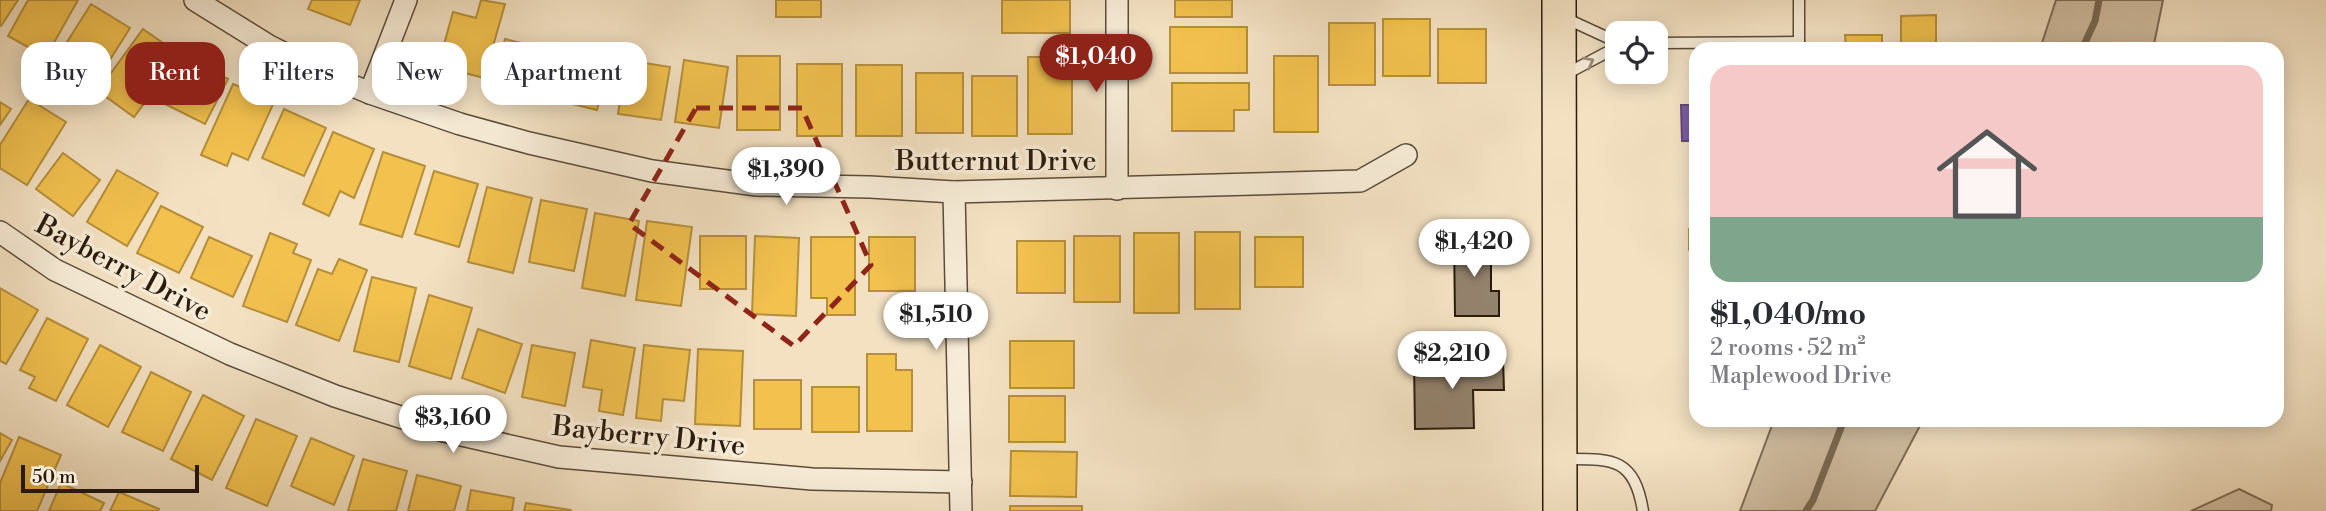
<!DOCTYPE html>
<html lang="en">
<head>
<meta charset="utf-8">
<style>
	:root { --surface:#fff; --page:#f2f2f3; --text:#2b2b33; --muted:#7c7c81; --accent:#8f2418 }
	body { margin:0; font-family:"Libre Bodoni",serif; background:var(--page); color:var(--text); height:100vh; display:flex; flex-direction:column; font-size:26px; white-space:nowrap }
	* { box-sizing:border-box; margin:0 }
	p { font-size:23px; color:var(--muted) }
	.icon { flex:none; width:38px; height:38px; fill:none; stroke:currentColor; stroke-width:2; stroke-linecap:round; stroke-linejoin:round }
	.map { position:relative; flex:1; overflow:hidden }
	.side { position:absolute; left:1689px; top:42px; width:595px; height:385px; display:flex; flex-direction:column; background:var(--surface); border-radius:21px; box-shadow:0 4px 18px #0003 }
	.side>* { flex:none }
	.hud { position:absolute; left:21px; top:42px; width:665px; height:63px; display:flex; gap:14px }
	.tools { position:absolute; left:1605px; top:21px; display:grid; gap:14px }
	.tools a { display:grid; place-items:center; width:63px; height:63px; border-radius:14px; background:var(--surface); box-shadow:0 4px 18px #0003; font-size:35px }
	.scale { position:absolute; left:21px; bottom:18px; width:178px; box-sizing:border-box; padding-left:7px; border:4px solid #2a1b0e; border-top:0; font-size:19px; line-height:24px; white-space:nowrap; color:#2a1b0e; -webkit-text-stroke:5px #f7ecd7; paint-order:stroke }
	.price { position:absolute; translate:-50% -60px; padding:0 16px; border-radius:24px; background:#fff; color:#222; font-size:23px; line-height:46px; filter:drop-shadow(0 2px 4px #0008) }
	.price::after { content:''; position:absolute; left:50%; top:42px; width:21px; height:16px; margin-left:-10px; background:inherit; clip-path:polygon(0 0,100% 0,50% 100%) }
	.price.selected { background:var(--accent); color:#fff }
	ul { padding:0; list-style:none }
	li { display:grid; align-content:center; gap:14px; height:371px; padding:0 21px }
	li span { display:grid; place-items:center; height:217px; border-radius:21px; color:#555 }
	li>.icon { margin-inline-start:auto }
	span .icon { width:126px; height:126px; fill:#fffc; stroke-width:1 }
	li b { font-size:30px }
	.tag { padding:0 24px; border-radius:21px; background:var(--surface); box-shadow:0 4px 18px #0003; font-size:24px; line-height:63px }
	.tag.selected { background:var(--accent); color:#fff }
	.map>svg:first-child { display:block }
	.green { fill:#d1bfa3; stroke:#7e6d58; stroke-width:2 }
	.homes { fill:#f2c14e; stroke:#b68f3b; stroke-width:2 }
	.offices { fill:#7b5ea7; stroke:#634a79; stroke-width:2 }
	.lines { fill:none; stroke-linecap:round; stroke-linejoin:round }
	.stream { stroke:#7a6a55; stroke-width:7 }
	.building { fill:#93826c; stroke:#2a1b0e; stroke-width:2 }
	.lane-casing { stroke:#5c4c3b; stroke-width:13 }
	.street-casing { stroke:#5c4c3b; stroke-width:24 }
	.primary-casing { stroke:#2a1b0e; stroke-width:36 }
	.lane { stroke:#f7ecd7; stroke-width:10 }
	.street { stroke:#f7ecd7; stroke-width:21 }
	.primary { stroke:#f3e1c2; stroke-width:33 }
	.oneway { stroke:#9b8e7d }
	.marked { fill:none; stroke:#8f2418; stroke-width:5; stroke-dasharray:14 9; stroke-linejoin:round }
	.labels { text-anchor:middle; stroke-width:7; stroke-linejoin:round; paint-order:stroke }
	.street-label { font-size:28px; fill:#2a1b0e; stroke:#f7ecd7 }
</style>
</head>
<body>
<div class="map">
<svg width="2326" height="511" viewBox="0 0 2326 511">
	<rect width="100%" height="100%" fill="#f3e1c2"/>
	<filter id="stains"><feTurbulence type="fractalNoise" baseFrequency=".00286" numOctaves="4"/><feColorMatrix values="0 0 0 0 .2 0 0 0 0 .09 0 0 0 0 .02 0 0 0 .5 -.17"/></filter>
	<radialGradient id="worn" r=".72"><stop offset=".6" stop-color="#630" stop-opacity="0"/><stop offset="1" stop-color="#630" stop-opacity=".3"/></radialGradient>
	<g class="green">
		<path d="M 2056,0 L 2163,0 L 2153,49 L 2040,49 Z"/>
		<path d="M 1774,420 L 1923,420 L 1875,511 L 1740,511 Z"/>
		<path d="M 2239,489 L 2272,505 L 2271,511 L 2191,511 Z"/>
	</g>
	<g class="homes">
		<path d="M 0,0 L 18,0 L 1,26 L 0,25 Z"/>
		<path d="M 28,0 L 78,0 L 46,57 L 8,36 Z"/>
		<path d="M 312,0 L 360,0 L 350,25 L 308,9 Z"/>
		<path d="M 481,0 L 505,4 L 484,78 L 438,66 L 453,12 L 476,18 Z"/>
		<rect x="776" y="0" width="45" height="17"/>
		<rect x="1002" y="0" width="68" height="33"/>
		<rect x="1175" y="0" width="57" height="17"/>
		<path d="M 91,4 L 130,28 L 101,74 L 62,50 Z"/>
		<path d="M 1936,15 L 1936,49 L 1901,49 L 1901,16 Z"/>
		<rect x="1383" y="19" width="47" height="57"/>
		<rect x="1329" y="23" width="46" height="62"/>
		<rect x="1170" y="27" width="77" height="46"/>
		<path d="M 143,29 L 180,55 L 134,117 L 98,91 Z"/>
		<rect x="1438" y="29" width="48" height="54"/>
		<path d="M 1845,35 L 1882,35 L 1882,49 L 1846,49 Z"/>
		<path d="M 505,39 L 551,50 L 540,93 L 494,82 Z"/>
		<path d="M 565,48 L 610,59 L 597,110 L 552,99 Z"/>
		<rect x="737" y="56" width="43" height="74"/>
		<rect x="1274" y="56" width="44" height="76"/>
		<rect x="1028" y="57" width="44" height="77"/>
		<path d="M 186,58 L 228,79 L 205,124 L 163,103 Z"/>
		<path d="M 626,60 L 670,67 L 661,120 L 618,114 Z"/>
		<path d="M 684,60 L 728,67 L 719,128 L 675,122 Z"/>
		<rect x="797" y="64" width="45" height="72"/>
		<rect x="856" y="65" width="46" height="71"/>
		<rect x="916" y="73" width="47" height="60"/>
		<rect x="972" y="76" width="45" height="60"/>
		<path d="M 1172,83 L 1249,83 L 1249,110 L 1234,110 L 1234,131 L 1172,131 Z"/>
		<path d="M 233,84 L 274,102 L 248,160 L 232,153 L 227,166 L 201,155 Z"/>
		<path d="M 29,99 L 66,122 L 27,185 L 0,168 L 0,145 Z"/>
		<path d="M 0,102 L 11,109 L 0,125 Z"/>
		<path d="M 284,109 L 326,128 L 304,176 L 262,158 Z"/>
		<path d="M 333,132 L 374,149 L 354,198 L 340,191 L 329,216 L 303,204 Z"/>
		<path d="M 383,152 L 425,166 L 402,237 L 360,224 Z"/>
		<path d="M 63,153 L 100,180 L 73,216 L 36,189 Z"/>
		<path d="M 117,170 L 158,193 L 127,246 L 87,222 Z"/>
		<path d="M 434,171 L 478,184 L 459,247 L 415,234 Z"/>
		<path d="M 487,187 L 532,198 L 513,273 L 468,262 Z"/>
		<path d="M 541,200 L 587,209 L 574,271 L 529,262 Z"/>
		<path d="M 161,206 L 203,227 L 179,273 L 137,253 Z"/>
		<path d="M 595,213 L 639,221 L 625,296 L 582,288 Z"/>
		<path d="M 647,221 L 692,227 L 681,306 L 636,300 Z"/>
		<rect x="1689" y="229" width="7" height="21"/>
		<rect x="1195" y="232" width="45" height="77"/>
		<path d="M 270,233 L 297,244 L 293,253 L 311,260 L 287,322 L 243,306 Z"/>
		<rect x="1134" y="233" width="45" height="80"/>
		<rect x="700" y="236" width="46" height="53"/>
		<path d="M 755,236 L 799,238 L 796,316 L 752,314 Z"/>
		<rect x="1074" y="236" width="46" height="66"/>
		<path d="M 209,237 L 252,256 L 233,297 L 191,278 Z"/>
		<path d="M 811,237 L 855,237 L 855,315 L 827,315 L 827,298 L 811,298 Z"/>
		<rect x="869" y="237" width="46" height="54"/>
		<rect x="1255" y="237" width="48" height="50"/>
		<rect x="1017" y="241" width="48" height="52"/>
		<path d="M 339,259 L 367,270 L 339,341 L 296,325 L 318,269 L 332,274 Z"/>
		<path d="M 372,277 L 416,288 L 399,362 L 354,351 Z"/>
		<path d="M 0,288 L 38,310 L 6,364 L 0,361 Z"/>
		<path d="M 429,295 L 472,308 L 451,379 L 409,366 Z"/>
		<path d="M 47,318 L 88,339 L 56,401 L 29,388 L 35,377 L 20,370 Z"/>
		<path d="M 478,329 L 522,344 L 505,393 L 462,378 Z"/>
		<path d="M 591,340 L 635,348 L 623,415 L 599,411 L 602,390 L 583,387 Z"/>
		<rect x="1010" y="341" width="64" height="47"/>
		<path d="M 100,345 L 141,367 L 108,427 L 67,405 Z"/>
		<path d="M 532,345 L 575,353 L 565,406 L 522,397 Z"/>
		<path d="M 644,345 L 690,350 L 684,401 L 663,399 L 661,421 L 636,418 Z"/>
		<path d="M 698,349 L 743,351 L 740,426 L 695,424 Z"/>
		<path d="M 867,354 L 896,354 L 896,370 L 912,370 L 912,431 L 867,431 Z"/>
		<path d="M 151,372 L 191,392 L 163,451 L 122,432 Z"/>
		<rect x="754" y="380" width="47" height="49"/>
		<rect x="812" y="387" width="47" height="45"/>
		<path d="M 203,395 L 244,416 L 212,480 L 171,459 Z"/>
		<rect x="1009" y="396" width="56" height="46"/>
		<path d="M 256,419 L 297,436 L 267,506 L 226,488 Z"/>
		<path d="M 0,433 L 12,440 L 0,461 Z"/>
		<path d="M 19,437 L 61,455 L 37,511 L 0,511 L 0,483 Z"/>
		<path d="M 311,438 L 354,456 L 334,505 L 291,486 Z"/>
		<path d="M 1011,451 L 1077,452 L 1076,497 L 1010,496 Z"/>
		<path d="M 363,459 L 407,471 L 396,511 L 348,511 Z"/>
		<path d="M 417,475 L 461,486 L 454,511 L 408,511 Z"/>
		<path d="M 61,483 L 104,503 L 100,511 L 49,511 Z"/>
		<path d="M 471,490 L 514,498 L 512,511 L 467,511 Z"/>
		<path d="M 119,492 L 159,509 L 158,511 L 110,511 Z"/>
		<path d="M 526,503 L 571,510 L 571,511 L 524,511 Z"/>
		<rect x="1010" y="506" width="72" height="5"/>
	</g>
	<path class="offices" d="M 1681,105 L 1696,105 L 1696,141 L 1682,141 Z"/>
	<g class="lines">
		<g class="stream">
			<path d="M 2082,49 L 2095,21 L 2099,0"/>
			<path d="M 1806,511 L 1813,500 L 1844,420"/>
		</g>
	</g>
	<g class="building">
		<path d="M 1491,238 L 1491,291 L 1499,291 L 1499,316 L 1455,316 L 1454,239 Z"/>
		<path d="M 1503,360 L 1504,390 L 1473,390 L 1474,428 L 1415,429 L 1414,362 Z"/>
	</g>
	<g class="lines">
		<g class="lane-casing">
			<g id="lane">
				<path d="M 1799,0 L 1799,46"/>
				<path d="M 1565,18 L 1617,42"/>
				<path d="M 1656,43 L 1799,42"/>
				<path d="M 1566,74 L 1617,47"/>
				<path d="M 1563,459 C 1611,459 1634,456 1643,511"/>
			</g>
		</g>
		<g class="street-casing">
			<g id="street">
				<path d="M 195,0 L 269,46 L 331,77 L 370,93 L 460,124 L 529,143 L 652,171 L 757,185 L 870,187 L 954,192 L 1360,181 L 1406,155"/>
				<path d="M 1117,0 L 1117,189"/>
				<path d="M 370,93 L 406,0"/>
				<path d="M 954,192 L 961,511"/>
				<path d="M 0,232 L 55,270 L 230,354 L 335,396 L 444,431 L 559,457 L 812,479 L 961,482"/>
			</g>
		</g>
		<g class="primary-casing">
			<path id="primary" d="M 1559,0 L 1560,511"/>
		</g>
		<use href="#lane" class="lane"/>
		<use href="#street" class="street"/>
		<use href="#primary" class="primary"/>
	</g>
	<defs><path id="oneway-chevron" d="M-2-3.5L2.5 0L-2 3.5" fill="none" stroke-width="1.6" stroke-linecap="round" stroke-linejoin="round" transform="scale(1.75)"/></defs>
	<use class="oneway" href="#oneway-chevron" transform="translate(1589 62) rotate(-28)"/>
	<path class="marked" d="M 696,108 L 802,108 L 871,265 L 794,346 L 629,224 Z"/>
	<g class="labels">
		<g class="street-label">
			<text x="996" y="170">Butternut Drive</text>
			<text transform="translate(124 267) rotate(28)" y="10">Bayberry Drive</text>
			<text transform="translate(649 435) rotate(6)" y="10">Bayberry Drive</text>
		</g>
	</g>
	<rect width="100%" height="100%" filter="url(#stains)"/>
	<rect width="100%" height="100%" fill="url(#worn)"/>
</svg>
<div class="tools">
<a><svg class="icon" aria-label="locate" viewBox="0 0 24 24"><circle cx="12" cy="12" r="6"/><path d="M12 2v4M12 18v4M2 12h4M18 12h4"/></svg></a>
</div>
<div class="scale">50 m</div>
<b class="price selected" style="left:1096px;top:94px">$1,040</b>
<b class="price" style="left:786px;top:207px">$1,390</b>
<b class="price" style="left:1474px;top:279px">$1,420</b>
<b class="price" style="left:936px;top:352px">$1,510</b>
<b class="price" style="left:1452px;top:391px">$2,210</b>
<b class="price" style="left:453px;top:455px">$3,160</b>
<div class="hud">
<a class="tag">Buy</a>
<a class="tag selected">Rent</a>
<a class="tag">Filters</a>
<a class="tag">New</a>
<a class="tag">Apartment</a>
</div>
<section class="side">
<ul>
<li><span style="background:linear-gradient(#f6c9c9 70%,#7fa58c 0)"><svg class="icon" aria-label="home" viewBox="0 0 24 24"><path d="M3 11l9-7 9 7M6 9v11h12V9"/></svg></span><div><b>$1,040/mo</b><p>2 rooms · 52 m²</p><p>Maplewood Drive</p></div></li>
</ul>
</section>
</div>
</body>
</html>
